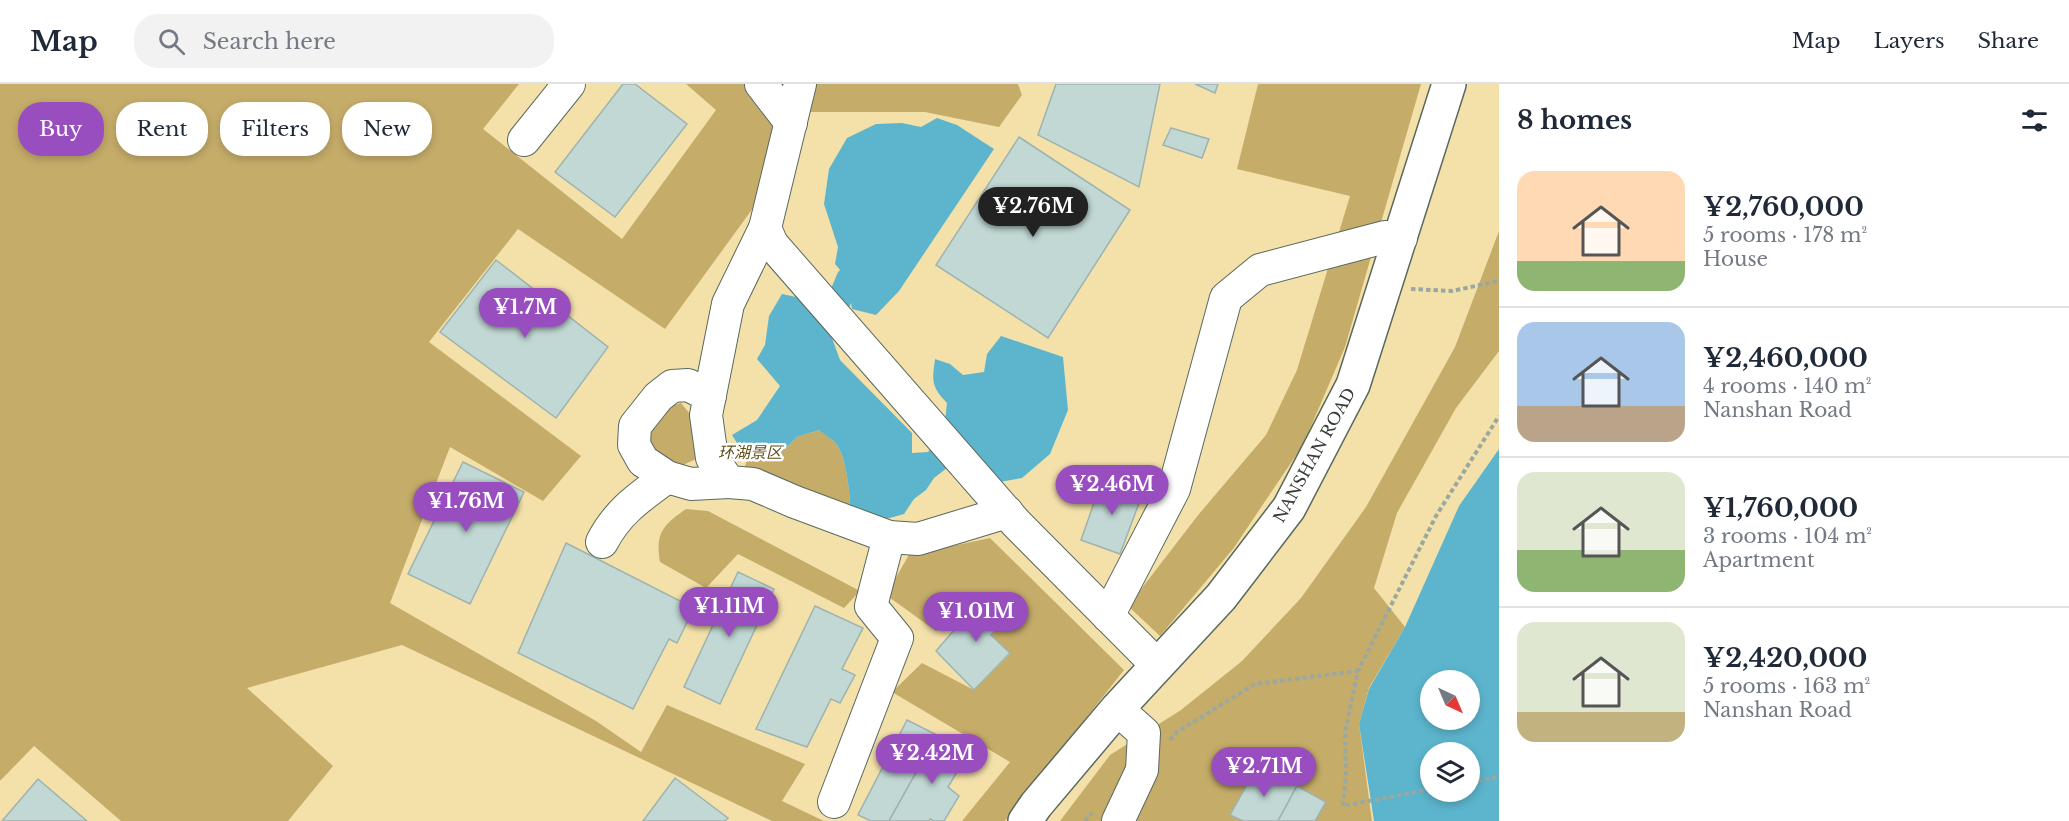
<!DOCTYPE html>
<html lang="en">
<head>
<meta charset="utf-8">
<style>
	:root { --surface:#fff; --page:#f2f2f3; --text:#1f2937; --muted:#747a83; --line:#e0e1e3; --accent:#994ec0 }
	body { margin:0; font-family:"Libre Baskerville","Noto Sans SC",serif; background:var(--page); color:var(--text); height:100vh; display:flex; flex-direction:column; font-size:22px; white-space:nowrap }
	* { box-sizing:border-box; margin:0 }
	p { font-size:20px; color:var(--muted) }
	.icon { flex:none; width:33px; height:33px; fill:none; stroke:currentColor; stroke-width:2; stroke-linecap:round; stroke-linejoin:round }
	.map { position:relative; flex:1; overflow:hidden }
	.drawer { display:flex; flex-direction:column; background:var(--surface); width:570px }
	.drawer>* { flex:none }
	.guide { position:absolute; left:18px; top:18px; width:570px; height:54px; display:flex; gap:12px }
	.needle { width:39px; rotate:136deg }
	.fabs { position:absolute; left:1420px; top:586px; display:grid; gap:12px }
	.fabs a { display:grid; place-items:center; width:60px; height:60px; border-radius:50%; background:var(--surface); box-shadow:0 3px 9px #0003; font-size:30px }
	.price { position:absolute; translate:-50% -51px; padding:0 14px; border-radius:21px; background:var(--accent); color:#fff; font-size:20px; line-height:39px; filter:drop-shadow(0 2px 3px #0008) }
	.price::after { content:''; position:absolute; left:50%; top:36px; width:18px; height:14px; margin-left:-9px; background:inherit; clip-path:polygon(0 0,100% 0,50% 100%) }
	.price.current { background:#222; color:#fff }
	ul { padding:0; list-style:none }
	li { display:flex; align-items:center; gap:18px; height:150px; padding:0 18px }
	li+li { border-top:2px solid var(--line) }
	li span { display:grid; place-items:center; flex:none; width:168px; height:120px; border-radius:18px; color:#555 }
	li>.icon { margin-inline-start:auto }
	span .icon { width:72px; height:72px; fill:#fffc; stroke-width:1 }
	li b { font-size:26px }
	h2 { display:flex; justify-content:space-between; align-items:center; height:72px; padding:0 18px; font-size:26px }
	.chip { padding:0 21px; border-radius:24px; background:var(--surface); box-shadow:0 3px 9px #0003; font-size:21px; line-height:54px }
	.chip.current { background:var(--accent); color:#fff }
	header { display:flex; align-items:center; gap:36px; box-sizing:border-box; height:84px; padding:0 30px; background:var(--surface); border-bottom:2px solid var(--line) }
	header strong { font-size:28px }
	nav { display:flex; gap:33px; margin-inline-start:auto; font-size:21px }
	.search { width:420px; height:54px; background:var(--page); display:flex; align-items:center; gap:15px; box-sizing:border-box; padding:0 21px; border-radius:24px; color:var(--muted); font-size:22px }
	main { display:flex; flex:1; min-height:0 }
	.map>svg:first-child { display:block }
	.green { fill:#f4e1aa; fill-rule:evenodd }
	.forest { fill:#c5ac69 }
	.water { fill:#5cb5cd; fill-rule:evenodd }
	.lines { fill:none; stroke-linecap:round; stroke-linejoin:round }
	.canal { stroke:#5cb5cd; stroke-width:24 }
	.building { fill:#c1d8d4; stroke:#9eb3b0; stroke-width:1.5 }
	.minor-casing { stroke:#5a695e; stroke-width:34 }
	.major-casing { stroke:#5a695e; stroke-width:36 }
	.path { stroke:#9ba89f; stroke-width:4; stroke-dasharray:4.5 3; stroke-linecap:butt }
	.minor { stroke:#fff; stroke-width:32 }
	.major { stroke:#fff; stroke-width:33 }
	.labels { text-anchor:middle; stroke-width:5; stroke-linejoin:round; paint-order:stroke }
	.park-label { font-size:16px; font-style:italic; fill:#604e1b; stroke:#fff }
	.street-label { font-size:16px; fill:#363d38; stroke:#fff }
</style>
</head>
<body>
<header>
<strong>Map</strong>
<div class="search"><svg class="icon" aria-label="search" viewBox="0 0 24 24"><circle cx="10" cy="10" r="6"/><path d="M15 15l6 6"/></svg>Search here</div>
<nav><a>Map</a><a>Layers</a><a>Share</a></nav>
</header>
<main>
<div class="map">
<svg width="1499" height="737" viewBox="0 0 1499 737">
	<rect width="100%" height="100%" fill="#e3f4e8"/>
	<path class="green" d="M 0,0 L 1499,0 L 1499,737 L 0,737 ZM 1431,597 L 1470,597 L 1470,636 L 1431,636 ZM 1431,669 L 1470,669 L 1470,708 L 1431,708 Z"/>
	<g class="forest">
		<path d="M 0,0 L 519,0 L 483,45 L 622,155 L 716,26 L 686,0 L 749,0 L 781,50 L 775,94 L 665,245 L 518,145 L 429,258 L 581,372 L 543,417 L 450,363 L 390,519 L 596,637 L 641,668 L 667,621 L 805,680 L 782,717 L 824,737 L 772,737 L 402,561 L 247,604 L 333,682 L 288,737 L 121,737 L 34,662 L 0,697 Z"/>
		<path d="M 772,0 L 1018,0 L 1022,11 L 999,43 L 925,28 L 797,28 Z"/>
		<path d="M 1258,0 L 1421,0 L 1345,263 L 1303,361 L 1233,465 L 1160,552 L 1128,522 L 1199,430 L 1266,351 L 1297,286 L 1350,112 L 1237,85 Z"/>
		<path d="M 1499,147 L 1499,267 L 1456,324 L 1397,429 L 1374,504 L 1405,543 L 1369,604 L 1359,640 L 1372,737 L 1060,737 L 1110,671 L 1181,626 L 1242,577 L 1301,514 L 1366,423 L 1455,263 Z"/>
		<path d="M 681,319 L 694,335 L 698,374 L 681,382 L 659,373 L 649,363 L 651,336 L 663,324 Z"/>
		<path d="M 819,346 C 824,350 833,355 837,361 C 847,375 850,413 851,431 L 744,386 L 747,375 L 774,376 L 797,353 Z"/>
		<path d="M 686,425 L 708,427 L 860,507 L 844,524 L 738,470 L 706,504 L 660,478 C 655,449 663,441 686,425 Z"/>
		<path d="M 990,454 L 1124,586 L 1005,737 L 962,737 L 1010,678 L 892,608 L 922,579 L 974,606 L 1010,570 L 991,551 L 1011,531 L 986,509 L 936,547 L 886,511 L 918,455 L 943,464 Z"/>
	</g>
	<g class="water">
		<path d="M 937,34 L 957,41 L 994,65 L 899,207 L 876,231 L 852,225 L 848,195 L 835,180 L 838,163 L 824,120 L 829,85 L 847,54 L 876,40 L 902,39 L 921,43 Z"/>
		<path d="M 782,210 L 801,214 L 824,232 L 840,276 L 912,349 L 912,369 L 928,368 L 944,346 L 947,319 C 931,302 932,297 935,275 L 950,280 L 963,291 L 984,288 L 987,270 L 1001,252 L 1063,273 L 1068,326 L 1050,370 L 1022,394 L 988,400 L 947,384 L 934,394 L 926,406 L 914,415 L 904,430 L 872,439 L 851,431 C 850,413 847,375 837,361 C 833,355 824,351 819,346 L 797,353 L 774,376 L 747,375 L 732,351 L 757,336 L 780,302 L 757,275 L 765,261 L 769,232 Z"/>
		<path d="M 1499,365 L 1499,737 L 1374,737 L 1359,640 L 1369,605 L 1405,543 L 1459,422 ZM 1431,597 L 1470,597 L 1470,636 L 1431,636 ZM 1431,669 L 1470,669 L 1470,708 L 1431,708 Z"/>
	</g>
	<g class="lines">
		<path class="canal" d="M 824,232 L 839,217 L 848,195"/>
	</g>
	<g class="building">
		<path d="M 623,0 L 635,0 L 687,40 L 615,133 L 555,88 Z"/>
		<path d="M 1056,0 L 1160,0 L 1139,103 L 1038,51 Z"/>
		<path d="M 1195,0 L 1218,0 L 1215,9 Z"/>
		<path d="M 1171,44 L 1209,55 L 1202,74 L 1163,61 Z"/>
		<path d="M 1019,53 L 1130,126 L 1048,254 L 936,181 Z"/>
		<path d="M 496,176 L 608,263 L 556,334 L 440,248 Z"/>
		<path d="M 463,378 L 524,408 L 470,520 L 408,490 Z"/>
		<path d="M 1102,396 L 1144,406 L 1120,470 L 1081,456 Z"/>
		<path d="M 566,459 L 694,524 L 677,559 L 669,555 L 633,625 L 518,569 Z"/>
		<path d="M 738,488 L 774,505 L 720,620 L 684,603 Z"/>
		<path d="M 986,509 L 1011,531 L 991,551 L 1010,569 L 974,606 L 936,567 Z"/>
		<path d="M 815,522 L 863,544 L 842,585 L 855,591 L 840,619 L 831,615 L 807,663 L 756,645 Z"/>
		<path d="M 907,636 L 937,651 L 889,737 L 871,737 L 858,731 Z"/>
		<path d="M 937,651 L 969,668 L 948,703 L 959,712 L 944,737 L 934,737 L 930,735 L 929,737 L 889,737 Z"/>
		<path d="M 1257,683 L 1297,702 L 1278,737 L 1243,737 L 1230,731 Z"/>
		<path d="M 675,694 L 728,734 L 725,737 L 643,737 Z"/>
		<path d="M 38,695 L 87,737 L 2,737 Z"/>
		<path d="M 1297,702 L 1326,718 L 1315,737 L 1278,737 Z"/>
	</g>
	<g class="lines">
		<g class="minor-casing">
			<g id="minor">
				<path d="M 761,0 L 791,39"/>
				<path d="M 800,0 L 765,144 L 772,160 L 1016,439 L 1157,581"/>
				<path d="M 524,56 L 569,0"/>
				<path d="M 765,144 L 728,220 L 706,331 L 712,374 L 729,398 L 753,400 L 795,418 L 889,453 L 918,455 L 1007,428"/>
				<path d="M 710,312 L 688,301 L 672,302 L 658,313 L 635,342 L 634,361 L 643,377 L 667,393 L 691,400 L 729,398"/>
				<path d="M 602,458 C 618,427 640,413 667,393"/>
				<path d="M 1108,532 L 1174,405 L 1226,214 L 1260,186 L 1385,153 L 1401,154"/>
				<path d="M 1117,625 L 1144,649 L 1142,686 L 1118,737"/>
				<path d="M 834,718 L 897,554 L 871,522 L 889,453"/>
			</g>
		</g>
		<g class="major-casing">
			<path id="major" d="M 1025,737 L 1036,721 L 1117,625 L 1221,513 L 1289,424 L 1353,301 L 1449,0"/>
		</g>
		<g class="path">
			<path d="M 1411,205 L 1452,207 L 1499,197"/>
			<path d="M 1170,656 L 1177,648 L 1255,600 L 1358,587"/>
			<path d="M 1470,698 L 1499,693"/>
			<path d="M 1431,705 L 1343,722 L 1346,692 L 1345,648 L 1358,587 L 1436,432 L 1499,332"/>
			<path d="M 1085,737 L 1092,729"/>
		</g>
		<use href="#minor" class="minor"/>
		<use href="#major" class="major"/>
	</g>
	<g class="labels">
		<g class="park-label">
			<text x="750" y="374">环湖景区</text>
		</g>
		<g class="street-label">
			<text transform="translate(1314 371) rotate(-61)" y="6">NANSHAN ROAD</text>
		</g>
	</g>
</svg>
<div class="fabs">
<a><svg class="needle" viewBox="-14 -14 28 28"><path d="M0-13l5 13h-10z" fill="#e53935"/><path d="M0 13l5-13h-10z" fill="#747a83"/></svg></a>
<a><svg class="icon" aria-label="layers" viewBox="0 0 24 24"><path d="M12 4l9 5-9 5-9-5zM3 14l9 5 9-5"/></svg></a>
</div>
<b class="price current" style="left:1033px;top:154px">¥2.76M</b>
<b class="price" style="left:525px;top:255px">¥1.7M</b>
<b class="price" style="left:1112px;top:432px">¥2.46M</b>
<b class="price" style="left:466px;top:449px">¥1.76M</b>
<b class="price" style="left:729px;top:554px">¥1.11M</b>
<b class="price" style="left:976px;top:559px">¥1.01M</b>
<b class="price" style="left:932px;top:701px">¥2.42M</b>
<b class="price" style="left:1264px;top:714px">¥2.71M</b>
<div class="guide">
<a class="chip current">Buy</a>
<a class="chip">Rent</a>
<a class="chip">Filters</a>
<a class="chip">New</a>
</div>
</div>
<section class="drawer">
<h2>8 homes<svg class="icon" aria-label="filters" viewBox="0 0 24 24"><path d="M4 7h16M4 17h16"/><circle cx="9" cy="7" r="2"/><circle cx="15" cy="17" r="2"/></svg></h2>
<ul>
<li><span style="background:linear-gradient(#ffd9b3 75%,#8fb573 0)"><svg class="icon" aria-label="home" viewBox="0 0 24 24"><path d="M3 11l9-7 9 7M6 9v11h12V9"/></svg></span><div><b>¥2,760,000</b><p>5 rooms · 178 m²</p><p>House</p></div></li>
<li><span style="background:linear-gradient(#a9c7e8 70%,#b9a48a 0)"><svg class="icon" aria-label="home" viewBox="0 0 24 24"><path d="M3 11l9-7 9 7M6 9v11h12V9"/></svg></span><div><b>¥2,460,000</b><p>4 rooms · 140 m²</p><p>Nanshan Road</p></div></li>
<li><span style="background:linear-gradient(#dfe7d0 65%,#8fb573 0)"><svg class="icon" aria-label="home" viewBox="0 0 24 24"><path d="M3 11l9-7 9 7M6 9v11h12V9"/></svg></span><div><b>¥1,760,000</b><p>3 rooms · 104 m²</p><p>Apartment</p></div></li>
<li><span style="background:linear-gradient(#dfe7d0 75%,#c2b280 0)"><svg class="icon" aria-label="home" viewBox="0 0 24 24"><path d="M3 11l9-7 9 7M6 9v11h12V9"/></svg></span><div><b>¥2,420,000</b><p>5 rooms · 163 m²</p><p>Nanshan Road</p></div></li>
</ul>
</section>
</main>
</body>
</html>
